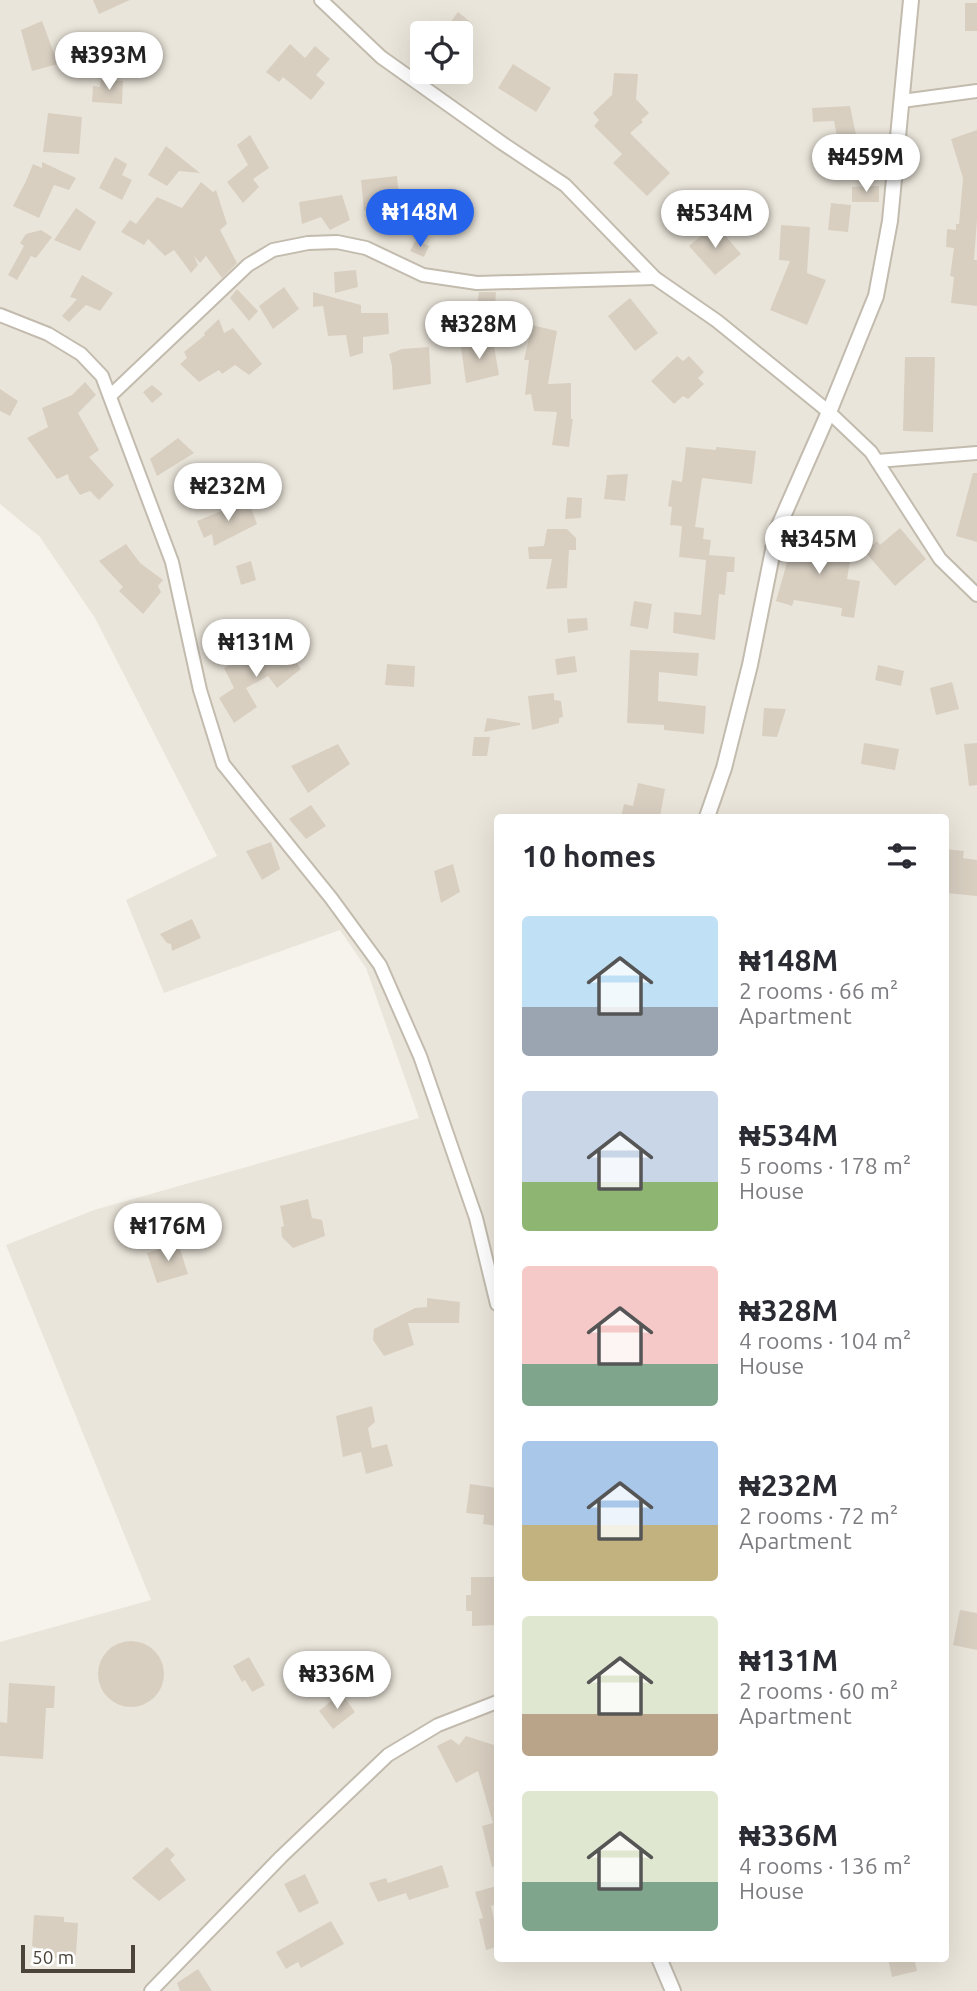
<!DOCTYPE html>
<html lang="en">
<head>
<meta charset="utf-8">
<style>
	:root { --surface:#fff; --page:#f7f7f7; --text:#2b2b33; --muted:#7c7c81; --accent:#2563eb }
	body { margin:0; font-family:Ubuntu,sans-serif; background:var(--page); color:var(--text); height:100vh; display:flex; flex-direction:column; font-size:26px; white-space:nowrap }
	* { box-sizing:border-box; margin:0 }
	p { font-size:23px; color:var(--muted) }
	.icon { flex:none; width:38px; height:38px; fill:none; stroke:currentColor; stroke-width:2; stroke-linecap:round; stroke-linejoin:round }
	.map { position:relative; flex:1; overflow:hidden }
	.drawer { position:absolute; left:494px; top:814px; width:455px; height:1148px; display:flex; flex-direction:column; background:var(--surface); border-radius:7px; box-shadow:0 7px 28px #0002 }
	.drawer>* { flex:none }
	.tools { position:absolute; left:410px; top:21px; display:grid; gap:14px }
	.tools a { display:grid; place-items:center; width:63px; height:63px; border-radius:7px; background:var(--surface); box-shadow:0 7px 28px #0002; font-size:35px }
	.scale { position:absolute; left:21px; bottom:18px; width:114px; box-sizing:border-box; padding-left:7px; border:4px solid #4b4439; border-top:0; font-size:19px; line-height:24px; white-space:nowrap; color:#4b4439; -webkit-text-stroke:5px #fff; paint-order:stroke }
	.price { position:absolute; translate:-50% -60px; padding:0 16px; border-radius:24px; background:#fff; color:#222; font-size:23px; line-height:46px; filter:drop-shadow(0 2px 4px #0008) }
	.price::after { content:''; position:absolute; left:50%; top:42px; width:21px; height:16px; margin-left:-10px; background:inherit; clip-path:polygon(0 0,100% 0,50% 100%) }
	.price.selected { background:var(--accent); color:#fff }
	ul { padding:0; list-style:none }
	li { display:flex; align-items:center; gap:21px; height:175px; padding:0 28px }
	li span { display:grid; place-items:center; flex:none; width:196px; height:140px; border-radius:7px; color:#555 }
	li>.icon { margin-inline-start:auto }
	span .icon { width:84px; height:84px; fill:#fffc; stroke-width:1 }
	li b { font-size:30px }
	h2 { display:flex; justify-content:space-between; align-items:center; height:84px; padding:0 28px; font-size:30px }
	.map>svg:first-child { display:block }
	.residential { fill:#eae5da; fill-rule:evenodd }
	.building { fill:#d8cfc1 }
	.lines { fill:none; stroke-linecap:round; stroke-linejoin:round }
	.minor-casing { stroke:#c2bbae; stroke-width:16 }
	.tertiary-casing { stroke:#c2bbae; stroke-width:18 }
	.minor { stroke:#fff; stroke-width:12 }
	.tertiary { stroke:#fff; stroke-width:14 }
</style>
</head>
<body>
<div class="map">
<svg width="977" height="1991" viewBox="0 0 977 1991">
	<rect width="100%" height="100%" fill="#f6f3ec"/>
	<path class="residential" d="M 0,0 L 977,0 L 977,1991 L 0,1991 L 0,1642 L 151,1600 L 6,1245 L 94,1210 L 419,1118 L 366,968 L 340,930 L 164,993 L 126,900 L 217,856 L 95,618 L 40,537 L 0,504 ZM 422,33 L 460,33 L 460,72 L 422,72 ZM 497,817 L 945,817 L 945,1958 L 497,1958 Z"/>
	<g class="building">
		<path d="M 93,0 L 130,0 L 99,14 Z"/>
		<rect x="965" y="3" width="12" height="28"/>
		<path d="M 458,12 L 473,24 L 466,33 L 442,33 Z"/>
		<path d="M 42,21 L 58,64 L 32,71 L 21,30 Z"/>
		<path d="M 290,44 L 305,58 L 315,46 L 330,59 L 316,75 L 325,83 L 311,100 L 283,77 L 279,82 L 266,72 Z"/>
		<path d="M 513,64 L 551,88 L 536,112 L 498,88 Z"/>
		<path d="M 614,73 L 638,74 L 636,99 L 649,113 L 641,120 L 643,122 L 630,133 L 670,173 L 647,196 L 613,163 L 622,154 L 594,126 L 599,120 L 593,113 L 612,95 Z"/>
		<path d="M 101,80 L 123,81 L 122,104 L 92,102 L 93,86 L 100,87 Z"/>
		<path d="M 850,106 L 862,163 L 821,172 L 818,158 L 840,153 L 834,121 L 813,122 L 812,108 Z"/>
		<path d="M 48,113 L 82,117 L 79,154 L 43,152 Z"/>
		<path d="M 977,130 L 977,220 L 974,260 L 977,260 L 977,306 L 951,303 L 954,277 L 950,276 L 954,248 L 946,247 L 947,229 L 956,230 L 956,224 L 959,224 L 963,178 L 951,139 Z"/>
		<path d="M 250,135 L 269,168 L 253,179 L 259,187 L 243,203 L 227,182 L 248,165 L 237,145 Z"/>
		<path d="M 166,146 L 200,173 L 179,171 L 167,186 L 148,175 Z"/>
		<path d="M 115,157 L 127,164 L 122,175 L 132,180 L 122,200 L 99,188 Z"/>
		<path d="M 42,162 L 76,178 L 69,190 L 54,185 L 39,218 L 13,206 L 26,181 L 33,164 L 42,168 Z"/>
		<path d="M 397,176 L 400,207 L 364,211 L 361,180 Z"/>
		<path d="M 201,182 L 213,192 L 216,190 L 227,224 L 220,230 L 237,263 L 222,278 L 206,256 L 200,263 L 194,256 L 198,265 L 191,273 L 174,250 L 165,256 L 148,239 L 144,245 L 121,232 L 130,220 L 136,224 L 157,197 L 182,208 Z"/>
		<path d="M 879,186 L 879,202 L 852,202 L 852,187 Z"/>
		<path d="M 342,195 L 350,220 L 330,230 L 321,217 L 302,224 L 299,202 Z"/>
		<path d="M 831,203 L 851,205 L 848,232 L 828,230 Z"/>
		<path d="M 76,208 L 96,222 L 80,251 L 54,240 Z"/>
		<path d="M 715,224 L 741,254 L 715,275 L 689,246 Z"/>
		<path d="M 781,225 L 810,227 L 807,273 L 826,280 L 807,325 L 770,310 L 790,261 L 779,260 Z"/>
		<path d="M 41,230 L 52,237 L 36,258 L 31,256 L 17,280 L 8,275 L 24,246 L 20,243 L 26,234 Z"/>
		<path d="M 416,240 L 429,246 L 424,257 L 410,251 Z"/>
		<path d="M 356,270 L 358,287 L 335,293 L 334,272 Z"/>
		<path d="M 82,275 L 113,293 L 100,311 L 86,305 L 69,322 L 62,316 L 77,299 L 70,297 Z"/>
		<path d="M 284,287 L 299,309 L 273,329 L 259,306 Z"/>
		<path d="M 237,289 L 258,311 L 249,321 L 230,298 Z"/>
		<path d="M 313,292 L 361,305 L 361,313 L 388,313 L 389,334 L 363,337 L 363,353 L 350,357 L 346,335 L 328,336 L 323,306 L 313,307 Z"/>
		<path d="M 479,292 L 496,292 L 495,305 L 477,306 Z"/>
		<path d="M 630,298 L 658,333 L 635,351 L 608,316 Z"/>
		<path d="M 219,319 L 224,333 L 233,328 L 262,364 L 249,375 L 235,365 L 222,374 L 219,370 L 199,382 L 180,364 L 187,358 L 184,352 L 205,335 L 204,333 Z"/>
		<path d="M 532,325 L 557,331 L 548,384 L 571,383 L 571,419 L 573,419 L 569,447 L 552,445 L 557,412 L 534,411 L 531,394 L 525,395 L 529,360 L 524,360 Z"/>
		<path d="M 460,340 L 476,340 L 476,344 L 494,346 L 499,375 L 466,383 Z"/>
		<path d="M 429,347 L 431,384 L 393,390 L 392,366 L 389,354 L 402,349 Z"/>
		<path d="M 677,356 L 683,361 L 689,356 L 704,372 L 698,378 L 704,384 L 688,399 L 683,396 L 674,404 L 651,381 Z"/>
		<path d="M 905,357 L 935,357 L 933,432 L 903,431 Z"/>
		<path d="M 85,382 L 96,395 L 78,413 L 99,450 L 89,457 L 114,485 L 99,500 L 90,491 L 80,495 L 69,479 L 68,474 L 57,479 L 27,438 L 48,427 L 42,408 L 72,395 Z"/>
		<path d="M 152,385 L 163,394 L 152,403 L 143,392 Z"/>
		<path d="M 0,389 L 18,401 L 10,416 L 0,411 Z"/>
		<path d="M 178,438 L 194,453 L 157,476 L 150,459 Z"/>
		<path d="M 686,447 L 716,450 L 716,447 L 756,451 L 752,484 L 702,478 L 695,527 L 704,528 L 703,539 L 711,540 L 709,555 L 735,557 L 734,572 L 727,572 L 725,595 L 719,594 L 715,640 L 673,633 L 674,612 L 701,615 L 706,560 L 679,557 L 682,526 L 670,525 L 672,507 L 668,506 L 672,480 L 682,482 Z"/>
		<path d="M 973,473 L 977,473 L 977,542 L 956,536 Z"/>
		<path d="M 628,474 L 625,501 L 604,499 L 607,475 Z"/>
		<path d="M 567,497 L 582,498 L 581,518 L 565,519 Z"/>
		<path d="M 248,500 L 257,524 L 214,546 L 212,534 L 204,538 L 197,521 Z"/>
		<path d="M 900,528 L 926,559 L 895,586 L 865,552 L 877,541 L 880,545 Z"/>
		<path d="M 547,529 L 567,529 L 576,538 L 576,550 L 569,550 L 567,588 L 546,589 L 552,559 L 529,559 L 528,547 L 544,546 Z"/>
		<path d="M 796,531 L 810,536 L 808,542 L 852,550 L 847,579 L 860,581 L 854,618 L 841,616 L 842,608 L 794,600 L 792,606 L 776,601 Z"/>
		<path d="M 126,544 L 140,563 L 163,580 L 158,586 L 161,592 L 143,614 L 119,591 L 123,587 L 99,561 Z"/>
		<path d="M 251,561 L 256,580 L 241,585 L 236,566 Z"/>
		<path d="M 634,601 L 652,604 L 648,629 L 630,626 Z"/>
		<path d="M 587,618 L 588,630 L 568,633 L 567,619 Z"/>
		<path d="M 281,643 L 301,669 L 277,688 L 268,676 L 246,688 L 257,707 L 234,723 L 219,698 L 234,688 L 224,668 L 246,657 L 251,666 Z"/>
		<path d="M 630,650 L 699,653 L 697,676 L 659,672 L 658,701 L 706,706 L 704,734 L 664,730 L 664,725 L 627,723 Z"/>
		<path d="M 575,656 L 577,672 L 557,675 L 555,659 Z"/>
		<path d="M 387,664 L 415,666 L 414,687 L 385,685 Z"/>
		<path d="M 878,665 L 904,671 L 901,686 L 875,680 Z"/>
		<path d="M 952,682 L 959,709 L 936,715 L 930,688 Z"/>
		<path d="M 554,693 L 554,700 L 561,701 L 563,717 L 559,718 L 559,723 L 532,730 L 528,696 Z"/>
		<path d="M 764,708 L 786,709 L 777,737 L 762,736 Z"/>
		<path d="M 487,718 L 520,723 L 520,725 L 484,732 Z"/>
		<path d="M 474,737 L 490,737 L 487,756 L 472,756 Z"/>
		<path d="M 864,743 L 899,749 L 895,770 L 861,764 Z"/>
		<path d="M 977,743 L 977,785 L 969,786 L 964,744 Z"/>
		<path d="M 338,744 L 350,764 L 308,793 L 291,766 Z"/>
		<path d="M 638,783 L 665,789 L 660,817 L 621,817 L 624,804 L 633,806 Z"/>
		<path d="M 311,805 L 326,826 L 306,839 L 289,819 Z"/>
		<path d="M 271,842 L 280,869 L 262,880 L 246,851 Z"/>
		<path d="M 945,849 L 964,851 L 963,858 L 977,860 L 977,896 L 945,893 Z"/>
		<path d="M 453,864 L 460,892 L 441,903 L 434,871 Z"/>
		<path d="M 192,919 L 201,938 L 172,951 L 171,944 L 167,943 L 160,934 Z"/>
		<path d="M 308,1199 L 312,1218 L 322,1220 L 325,1236 L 293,1248 L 282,1237 L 281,1227 L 284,1226 L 280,1206 Z"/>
		<path d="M 178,1243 L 188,1274 L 157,1283 L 147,1253 Z"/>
		<path d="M 427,1298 L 460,1302 L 459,1323 L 408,1323 L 414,1345 L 384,1356 L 373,1340 L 374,1329 L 415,1308 L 427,1307 Z"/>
		<path d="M 372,1406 L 375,1422 L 368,1428 L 372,1448 L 387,1444 L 393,1466 L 366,1474 L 361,1452 L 343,1457 L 336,1416 Z"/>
		<path d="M 470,1484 L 497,1488 L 497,1526 L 483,1524 L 484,1515 L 466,1513 Z"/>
		<path d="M 471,1577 L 496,1577 L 497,1625 L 472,1626 L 472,1611 L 466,1611 L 466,1595 L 471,1595 Z"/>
		<path d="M 960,1610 L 977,1613 L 977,1650 L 953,1645 Z"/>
		<circle cx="131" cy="1674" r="33"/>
		<path d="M 249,1657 L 265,1685 L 252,1692 L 245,1680 L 242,1682 L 233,1666 Z"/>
		<path d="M 9,1683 L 55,1686 L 54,1708 L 46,1708 L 43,1759 L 0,1756 L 0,1722 L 7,1723 Z"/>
		<path d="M 341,1693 L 355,1712 L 333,1729 L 319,1711 Z"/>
		<path d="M 466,1736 L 497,1746 L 497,1866 L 492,1867 L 482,1826 L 493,1823 L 478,1771 L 456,1783 L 437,1746 L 451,1739 L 459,1745 Z"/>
		<path d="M 167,1847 L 175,1855 L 170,1860 L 186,1880 L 159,1901 L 132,1878 Z"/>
		<path d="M 442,1865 L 449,1887 L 409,1900 L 406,1893 L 378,1902 L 369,1883 L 386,1878 L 388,1883 Z"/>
		<path d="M 305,1874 L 319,1903 L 299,1913 L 284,1884 Z"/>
		<path d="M 497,1886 L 497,1904 L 491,1906 L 497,1934 L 497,1947 L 486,1950 L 479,1919 L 483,1918 L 475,1892 Z"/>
		<path d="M 34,1915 L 64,1917 L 64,1922 L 78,1923 L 76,1955 L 58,1954 L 58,1958 L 38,1957 L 38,1948 L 32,1946 Z"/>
		<path d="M 331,1921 L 344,1944 L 301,1968 L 298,1962 L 286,1969 L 276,1952 Z"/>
		<path d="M 888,1958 L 914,1958 L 917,1971 L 892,1977 Z"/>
		<path d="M 198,1969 L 212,1991 L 180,1991 L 177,1983 Z"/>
	</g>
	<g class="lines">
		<g class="minor-casing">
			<g id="minor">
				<path d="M 321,0 L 381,57 L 502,143 L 565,185 L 655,278 L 717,321 L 829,412 L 871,452 L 940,559 L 977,595"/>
				<path d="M 902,101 L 977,91"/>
				<path d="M 0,315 L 48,334 L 81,354 L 102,376 L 172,562 L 200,690 L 223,764 L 331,898 L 380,965 L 420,1056 L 476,1218 L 497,1304"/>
				<path d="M 110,396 L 248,265 L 273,250 L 308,243 L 337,242 L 366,248 L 423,275 L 477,283 L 655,278"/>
				<path d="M 877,461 L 977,453"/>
				<path d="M 151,1991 L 281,1857 L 388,1755 L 438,1725 L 497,1702"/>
			</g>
		</g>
		<g class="tertiary-casing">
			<g id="tertiary">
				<path d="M 707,817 L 724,768 L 750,665 L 777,530 L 829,412 L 876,296 L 890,221 L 911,0"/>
				<path d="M 659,1958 L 673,1991"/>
			</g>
		</g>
		<use href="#minor" class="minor"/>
		<use href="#tertiary" class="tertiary"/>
	</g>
</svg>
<div class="tools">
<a><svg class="icon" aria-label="locate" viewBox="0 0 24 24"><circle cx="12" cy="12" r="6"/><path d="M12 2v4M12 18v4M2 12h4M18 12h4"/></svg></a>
</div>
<div class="scale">50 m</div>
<b class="price" style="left:109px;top:92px">₦393M</b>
<b class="price" style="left:866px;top:194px">₦459M</b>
<b class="price selected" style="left:420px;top:249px">₦148M</b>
<b class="price" style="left:715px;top:250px">₦534M</b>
<b class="price" style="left:479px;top:361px">₦328M</b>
<b class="price" style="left:228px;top:523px">₦232M</b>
<b class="price" style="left:819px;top:576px">₦345M</b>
<b class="price" style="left:256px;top:679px">₦131M</b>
<b class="price" style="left:168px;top:1263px">₦176M</b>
<b class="price" style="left:337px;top:1711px">₦336M</b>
<section class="drawer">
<h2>10 homes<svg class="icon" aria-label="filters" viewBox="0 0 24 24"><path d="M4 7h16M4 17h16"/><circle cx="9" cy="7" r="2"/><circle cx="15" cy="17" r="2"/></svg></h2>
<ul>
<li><span style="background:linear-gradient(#bfe0f5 65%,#9aa5b1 0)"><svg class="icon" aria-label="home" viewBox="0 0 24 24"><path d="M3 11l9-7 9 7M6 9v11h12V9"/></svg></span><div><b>₦148M</b><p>2 rooms · 66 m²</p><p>Apartment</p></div></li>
<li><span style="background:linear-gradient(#c9d6e8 65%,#8fb573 0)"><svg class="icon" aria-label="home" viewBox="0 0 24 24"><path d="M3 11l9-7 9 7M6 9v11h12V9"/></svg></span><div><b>₦534M</b><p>5 rooms · 178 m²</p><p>House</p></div></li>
<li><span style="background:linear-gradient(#f6c9c9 70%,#7fa58c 0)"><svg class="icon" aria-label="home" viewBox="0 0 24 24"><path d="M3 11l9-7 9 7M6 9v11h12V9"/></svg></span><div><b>₦328M</b><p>4 rooms · 104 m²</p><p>House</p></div></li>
<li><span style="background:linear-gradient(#a9c7e8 60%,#c2b280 0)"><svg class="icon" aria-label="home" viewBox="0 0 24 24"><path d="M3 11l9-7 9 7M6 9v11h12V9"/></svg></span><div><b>₦232M</b><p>2 rooms · 72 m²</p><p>Apartment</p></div></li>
<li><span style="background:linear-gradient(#dfe7d0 70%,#b9a48a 0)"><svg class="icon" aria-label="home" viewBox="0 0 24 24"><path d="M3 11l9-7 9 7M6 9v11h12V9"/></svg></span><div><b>₦131M</b><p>2 rooms · 60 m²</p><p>Apartment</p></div></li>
<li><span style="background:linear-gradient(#dfe7d0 65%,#7fa58c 0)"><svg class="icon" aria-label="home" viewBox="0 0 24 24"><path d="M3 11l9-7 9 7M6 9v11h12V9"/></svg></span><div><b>₦336M</b><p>4 rooms · 136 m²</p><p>House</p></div></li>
</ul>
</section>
</div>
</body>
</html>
